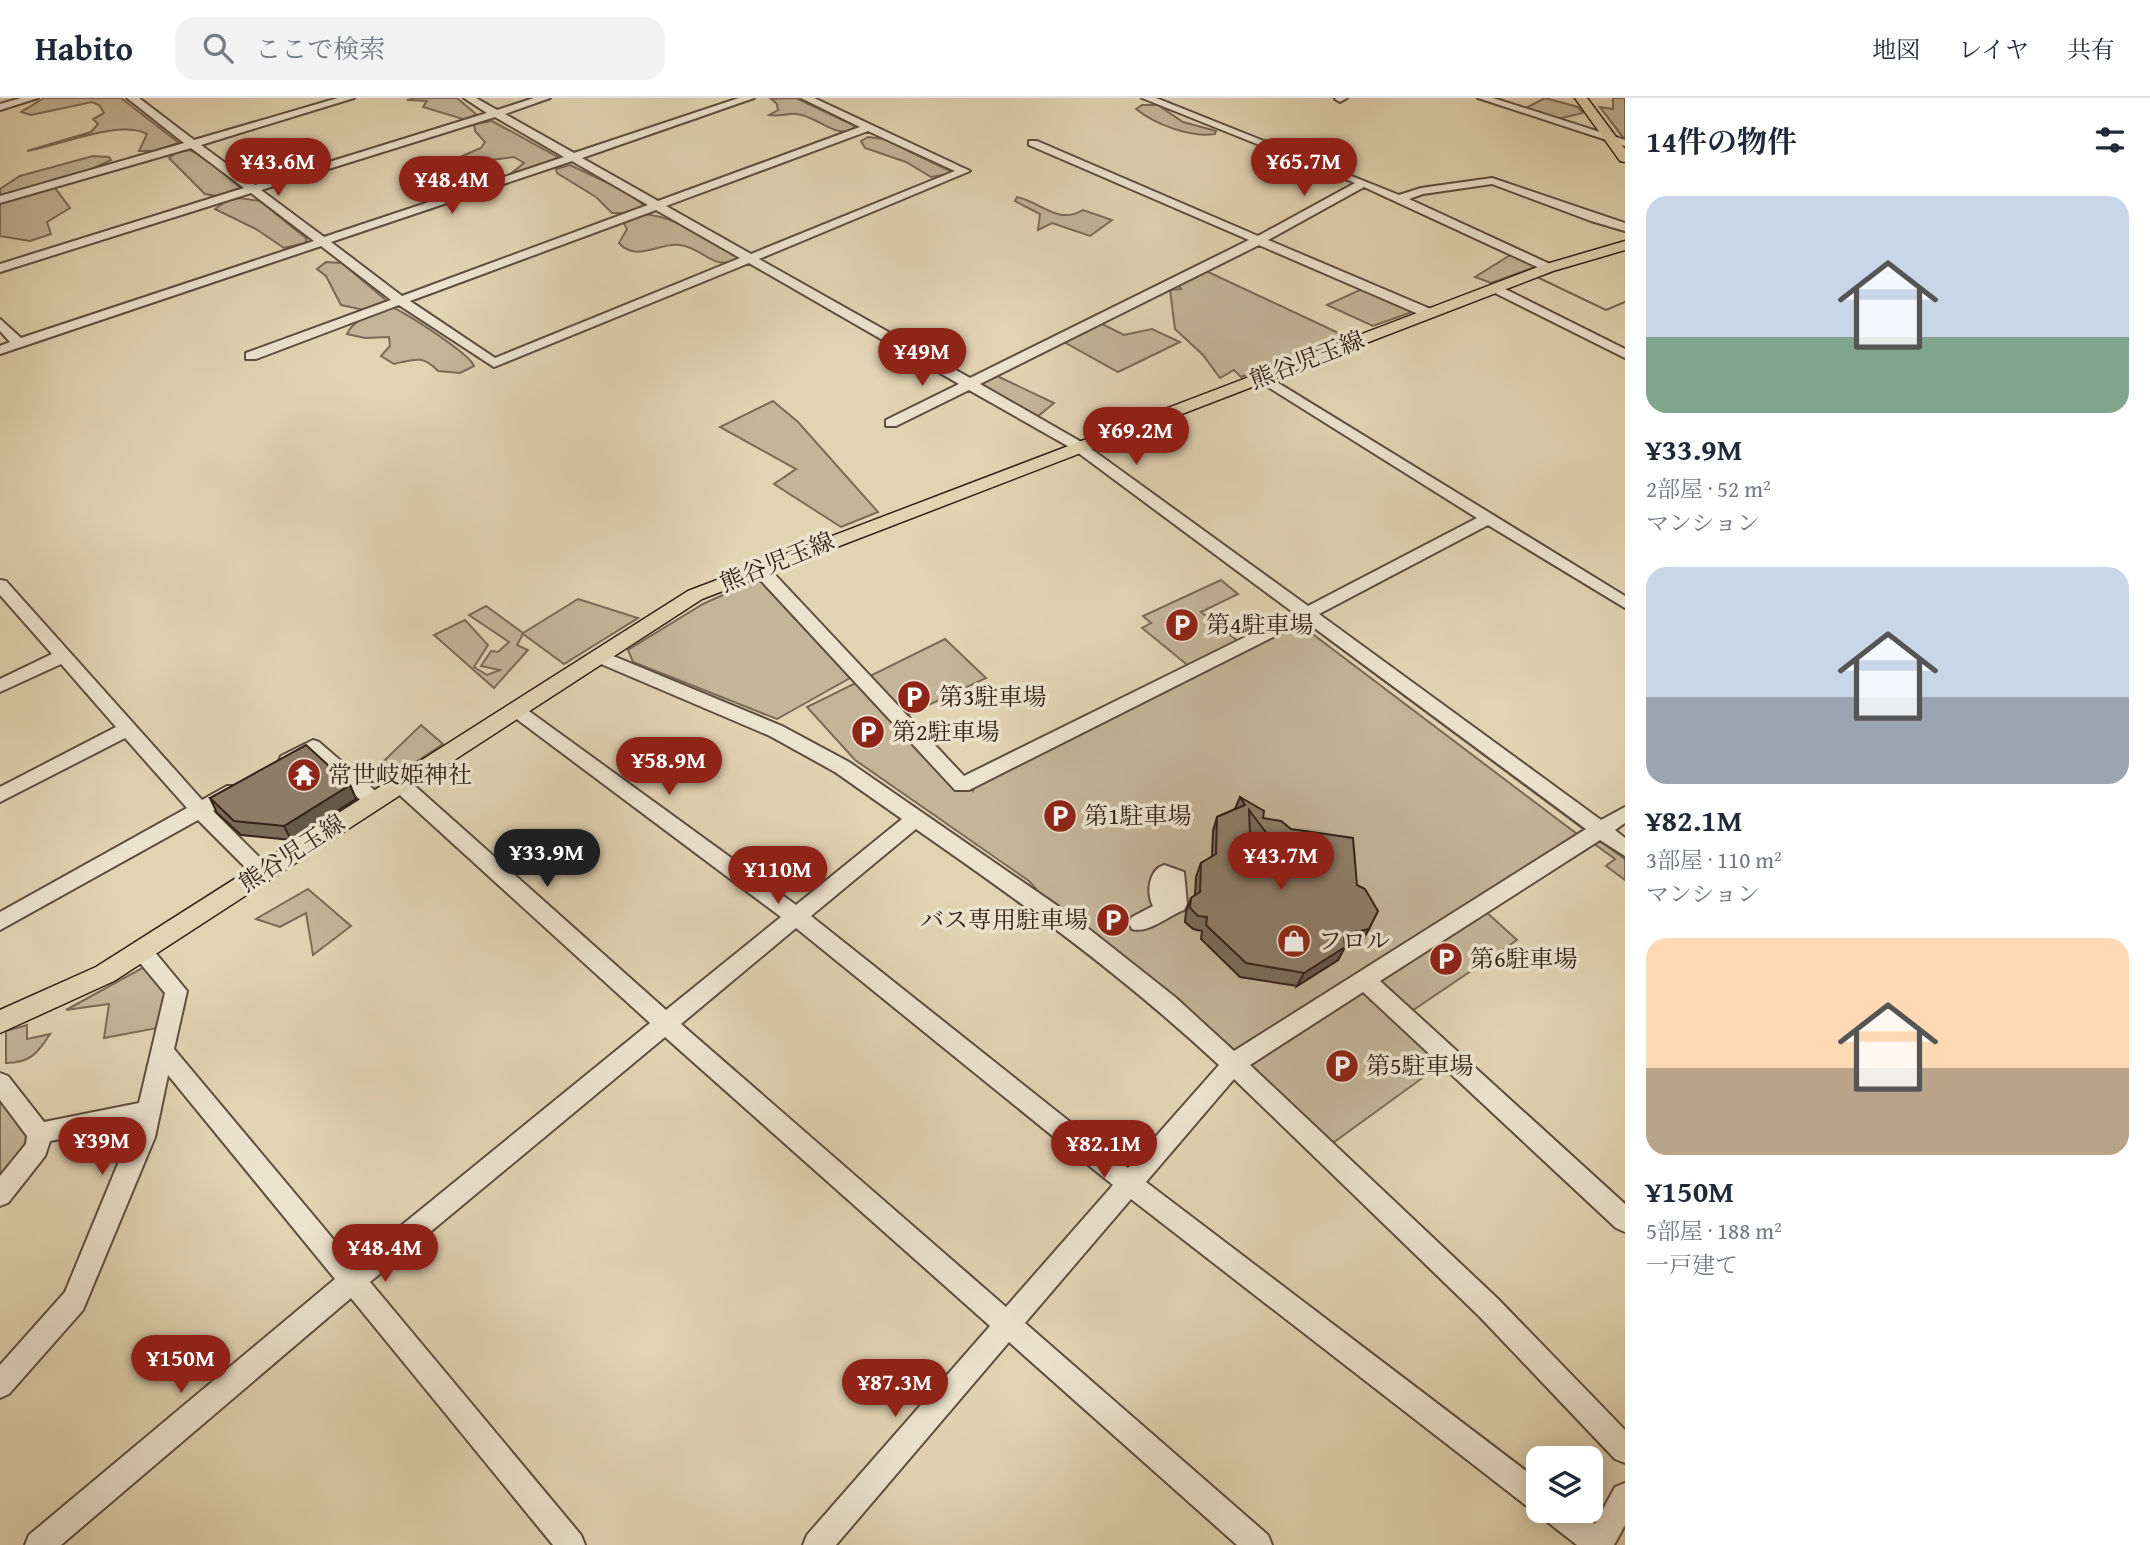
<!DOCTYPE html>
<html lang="ja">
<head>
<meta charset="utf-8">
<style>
	:root { --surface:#fff; --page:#f2f2f3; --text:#1f2937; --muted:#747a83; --line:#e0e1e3; --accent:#8f2418 }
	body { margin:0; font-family:"Gentium Book Plus","Noto Serif JP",serif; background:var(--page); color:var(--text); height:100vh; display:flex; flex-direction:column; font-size:26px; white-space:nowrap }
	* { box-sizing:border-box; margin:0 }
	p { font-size:23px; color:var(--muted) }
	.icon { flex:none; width:38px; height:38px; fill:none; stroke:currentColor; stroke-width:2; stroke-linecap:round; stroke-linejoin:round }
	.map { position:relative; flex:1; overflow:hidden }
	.details { display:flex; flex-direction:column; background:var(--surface); width:525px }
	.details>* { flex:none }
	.fabs { position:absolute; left:1526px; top:1348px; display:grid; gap:14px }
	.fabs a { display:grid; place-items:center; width:77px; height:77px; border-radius:14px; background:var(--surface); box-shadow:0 4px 18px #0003; font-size:35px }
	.price { position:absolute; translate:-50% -60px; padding:0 16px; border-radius:24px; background:var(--accent); color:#fff; font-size:23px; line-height:46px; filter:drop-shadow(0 2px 4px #0008) }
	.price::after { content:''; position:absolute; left:50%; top:42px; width:21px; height:16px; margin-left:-10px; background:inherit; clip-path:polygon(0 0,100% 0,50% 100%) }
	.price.active { background:#222; color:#fff }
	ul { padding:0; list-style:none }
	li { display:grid; align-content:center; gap:14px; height:371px; padding:0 21px }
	li span { display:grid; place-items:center; height:217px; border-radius:21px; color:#555 }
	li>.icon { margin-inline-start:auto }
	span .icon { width:126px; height:126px; fill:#fffc; stroke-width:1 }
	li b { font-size:30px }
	h2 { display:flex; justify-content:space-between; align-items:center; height:84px; padding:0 21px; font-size:30px }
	header { display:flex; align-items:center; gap:42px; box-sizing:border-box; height:98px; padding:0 35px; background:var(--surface); border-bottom:2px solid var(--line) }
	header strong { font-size:33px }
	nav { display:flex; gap:38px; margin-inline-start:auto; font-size:24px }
	.search { width:490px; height:63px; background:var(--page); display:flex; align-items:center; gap:18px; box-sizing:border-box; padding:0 24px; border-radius:21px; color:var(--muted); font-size:26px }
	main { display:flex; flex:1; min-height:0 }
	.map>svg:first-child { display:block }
	.green { fill:#c4b599; stroke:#7c6a59; stroke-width:2 }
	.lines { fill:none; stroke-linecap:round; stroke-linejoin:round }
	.stream-far2 { stroke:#786756; stroke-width:2 }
	.stream-far1 { stroke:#786756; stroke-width:2.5 }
	.stream { stroke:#786756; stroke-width:3.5 }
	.minor-casing { stroke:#5f4d40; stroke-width:4 }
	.major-casing { stroke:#332019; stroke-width:3 }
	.minor { fill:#ece3ce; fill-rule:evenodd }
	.major { fill:#e2d4b3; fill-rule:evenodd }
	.wall { fill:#7a6c5a; stroke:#332019; stroke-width:2; fill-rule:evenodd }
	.shaded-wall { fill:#63584a; stroke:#332019; stroke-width:2 }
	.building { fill:#8e7e69; stroke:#332019; stroke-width:2; fill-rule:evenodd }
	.labels { text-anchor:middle; stroke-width:7; stroke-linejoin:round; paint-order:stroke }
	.street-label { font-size:24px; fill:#332019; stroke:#ece3ce }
	.poi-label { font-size:24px; fill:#332019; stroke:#ece3ce; text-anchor:start }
</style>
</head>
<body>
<header>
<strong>Habito</strong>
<div class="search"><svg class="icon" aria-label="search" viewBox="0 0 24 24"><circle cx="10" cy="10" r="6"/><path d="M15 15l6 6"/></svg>ここで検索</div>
<nav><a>地図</a><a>レイヤ</a><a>共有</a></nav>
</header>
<main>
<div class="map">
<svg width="1625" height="1447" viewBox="0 0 1625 1447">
	<rect width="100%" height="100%" fill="#e2d4b3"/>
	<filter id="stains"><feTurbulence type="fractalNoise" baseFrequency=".00286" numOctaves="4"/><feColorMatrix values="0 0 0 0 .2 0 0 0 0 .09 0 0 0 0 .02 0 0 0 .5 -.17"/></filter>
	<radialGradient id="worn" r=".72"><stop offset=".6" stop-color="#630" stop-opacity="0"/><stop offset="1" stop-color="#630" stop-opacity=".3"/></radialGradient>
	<g class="green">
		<path d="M 44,0 L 121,0 L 179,45 L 154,53 L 139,53 L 147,36 C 119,21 59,48 27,53 L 91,34 L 98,26 L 93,21 L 104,15 L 99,7 L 92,4 L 31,17 L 21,14 Z"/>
		<path d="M 414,0 L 457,0 L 476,16 L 466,22 L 423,9 L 427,3 L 407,2 Z"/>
		<path d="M 796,0 L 853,27 L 855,32 C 831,39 819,19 797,16 C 788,15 779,19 769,17 L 778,12 L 777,6 L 771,1 Z"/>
		<path d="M 1545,0 L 1578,9 L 1583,15 L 1558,21 L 1524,11 Z"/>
		<path d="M 1613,0 L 1625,0 L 1625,42 L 1600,9 L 1613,11 Z"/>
		<path d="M 1142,7 L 1158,7 L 1183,24 L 1216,33 L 1215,36 C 1190,40 1155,26 1136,11 Z"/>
		<path d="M 492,23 L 558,59 L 546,67 L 509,77 L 524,65 L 514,59 L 461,66 L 462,58 L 481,50 L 485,44 L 475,33 L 474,26 Z"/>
		<path d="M 868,39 L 884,41 L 954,75 L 931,79 L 906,64 L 865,50 L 861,43 Z"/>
		<path d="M 190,52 C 208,61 226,77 242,91 L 222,99 L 205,96 L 169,60 L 177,54 Z"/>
		<path d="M 93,58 L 109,59 L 111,62 L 81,76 L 0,97 L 0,91 L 20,78 Z"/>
		<path d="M 570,67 L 627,94 L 646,109 L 627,115 L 612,115 L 596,99 L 557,75 L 556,71 Z"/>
		<path d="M 49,90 L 55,90 L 70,110 L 47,124 L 51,136 L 30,143 L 0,138 L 0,104 Z"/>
		<path d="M 1017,99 C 1043,105 1058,127 1083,112 L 1112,122 L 1090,138 L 1052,125 L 1038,132 L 1040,116 L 1015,103 Z"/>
		<path d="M 240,100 L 260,103 L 307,141 L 305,145 L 284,150 L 256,131 L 215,111 L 228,102 Z"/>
		<path d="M 638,116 C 676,116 706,141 739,160 C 714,175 704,150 680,147 C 659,144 637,165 619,145 L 627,131 L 623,124 Z"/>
		<path d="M 1512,156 L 1538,168 L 1491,185 L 1475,179 Z"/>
		<path d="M 326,164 L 342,165 L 388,204 L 364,212 L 341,207 L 326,178 L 317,171 Z"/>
		<path d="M 1206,173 L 1347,239 L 1241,279 L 1234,272 L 1220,280 L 1203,257 L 1175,231 L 1170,192 L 1181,191 L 1177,185 Z"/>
		<path d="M 1362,191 L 1415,213 L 1373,228 L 1327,207 Z"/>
		<path d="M 391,209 C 405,214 470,256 474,268 L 460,275 L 438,273 C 423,257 415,261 394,266 L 381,258 L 390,248 L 389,239 L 365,240 L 347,236 C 355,219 375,215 391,209 Z"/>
		<path d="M 1098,224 L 1124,237 L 1152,231 L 1180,244 L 1118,274 L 1064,244 Z"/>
		<path d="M 997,278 L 1054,305 L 1037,319 L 979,287 Z"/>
		<path d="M 773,303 L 798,324 L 878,414 L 841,429 L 774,386 L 796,371 L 720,329 Z"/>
		<path d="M 760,480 L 850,580 L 777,621 L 633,564 L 628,552 L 703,506 Z"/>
		<path d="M 1221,482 L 1238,496 L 1201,514 L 1247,550 L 1298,525 L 1577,736 L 1474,803 L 1517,842 L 1397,923 L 1443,965 L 1326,1050 L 1045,801 L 1029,783 L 855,662 L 807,609 L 945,541 L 986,580 L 903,619 L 973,693 L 974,688 L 1196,574 L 1142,530 L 1151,525 L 1143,518 Z"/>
		<path d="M 578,501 L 638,520 L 564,566 L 523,536 L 517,547 L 528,552 L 494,590 L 434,537 L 465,522 L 488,547 L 474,569 L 487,577 L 500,572 L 481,568 L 491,553 L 498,554 L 509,544 L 469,517 L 486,508 L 523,535 Z"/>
		<path d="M 421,627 L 443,646 L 371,694 L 361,685 Z"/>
		<path d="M 1607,737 L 1625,750 L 1625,782 L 1606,768 L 1615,761 L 1593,745 Z"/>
		<path d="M 308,791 L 351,828 L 313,857 L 306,815 L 280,829 L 256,821 Z"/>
		<path d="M 144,869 L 169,897 L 163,929 L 104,940 L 109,906 L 66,912 Z"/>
		<path d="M 27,927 L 27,941 L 50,936 C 38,955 30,965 6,965 L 6,933 Z"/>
		<path d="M 0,999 L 33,1043 L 4,1077 L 0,1075 Z"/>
	</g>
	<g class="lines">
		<path class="stream-far2" d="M 1539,180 L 1606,212 L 1625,204"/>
		<path class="stream-far1" d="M 1304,523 L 1332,544"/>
		<g class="stream">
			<path d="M 1330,542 L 1586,732"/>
			<path d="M 1598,741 L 1625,760"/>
		</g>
		<g class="minor-casing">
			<g id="minor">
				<path d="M 21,0 L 38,0 L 0,12 L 0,6 Z"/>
				<path d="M 127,0 L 139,0 L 194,42 L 338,0 L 354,0 L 201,47 L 255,87 L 487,15 L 464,0 L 476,0 L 497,12 L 534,0 L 550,0 L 505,16 L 574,55 L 739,0 L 754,0 L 582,60 L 658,103 L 860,29 L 801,0 L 814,0 L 970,73 L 759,161 L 970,280 L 1249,142 L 1029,47 L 1029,43 L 1037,43 L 1258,138 L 1355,85 L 1142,0 L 1156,0 L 1399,97 L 1421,90 L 1492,80 L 1625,125 L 1625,133 L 1591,123 L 1492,86 L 1423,96 L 1409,101 L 1552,167 L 1554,170 L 1548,174 L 1364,89 L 1268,142 L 1433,212 L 1433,218 L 1423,218 L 1259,147 L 980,286 L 1083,345 L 1308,508 L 1477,420 L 1257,282 L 1257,276 L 1262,275 L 1625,498 L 1625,510 L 1488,427 L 1319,516 L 1601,722 L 1625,709 L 1625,725 L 1615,732 L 1625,740 L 1625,758 L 1600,742 L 1380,883 L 1625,1106 L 1625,1134 L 1616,1130 L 1363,894 L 1250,967 L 1498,1201 L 1625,1332 L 1625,1365 L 1615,1361 L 1480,1219 L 1234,981 L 1146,1084 L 1538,1382 L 1539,1412 L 1528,1409 L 1131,1101 L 1025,1225 L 1268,1437 L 1272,1447 L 1237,1447 L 1009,1244 L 836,1447 L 803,1447 L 807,1437 L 990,1228 L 665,939 L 370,1184 L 581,1437 L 585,1447 L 553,1447 L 351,1200 L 61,1447 L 25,1447 L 29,1437 L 335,1181 L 168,977 L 155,1039 L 83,1212 L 9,1296 L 0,1300 L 0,1267 L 65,1194 L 134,1027 L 50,1043 L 45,1058 L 8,1105 L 0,1108 L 0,1078 L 26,1046 L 27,1038 L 0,1002 L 0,975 L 8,978 L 44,1024 L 139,1005 L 165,895 L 135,859 L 132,853 L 135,847 L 142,844 L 149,847 L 187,893 L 174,951 L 354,1166 L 650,925 L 392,690 L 390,685 L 392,680 L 406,680 L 666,912 L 781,819 L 510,616 L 507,612 L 510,608 L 522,608 L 796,807 L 902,721 L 835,674 L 770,638 L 594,563 L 591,559 L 594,555 L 606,555 L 782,628 L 849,664 L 1075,820 L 1175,899 L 1234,953 L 1586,731 L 1305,523 L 969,692 L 955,692 L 753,474 L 753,466 L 765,466 L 964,678 L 1294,515 L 1073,351 L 969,292 L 896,328 L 886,328 L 886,322 L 959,286 L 749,165 L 494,269 L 399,207 L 256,261 L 246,261 L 246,255 L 391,202 L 321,148 L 0,256 L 0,248 L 10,244 L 0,233 L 0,221 L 21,240 L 314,143 L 251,95 L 0,174 L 0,166 L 244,90 L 191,50 L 0,105 L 0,98 L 184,45 ZM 495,19 L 564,59 L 324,139 L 261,92 ZM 868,33 L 955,73 L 751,156 L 666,108 ZM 572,63 L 648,107 L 402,198 L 331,144 ZM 656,112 L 740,160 L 495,260 L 410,203 ZM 916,731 C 1024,806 1122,877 1219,967 L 1128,1070 L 811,818 ZM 796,830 L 1113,1087 L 1006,1209 L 681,926 Z"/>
				<path d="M 1347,0 L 1340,4 L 1335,1 L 1336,0 Z"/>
				<path d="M 1478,0 L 1493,0 L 1625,42 L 1625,48 Z"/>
				<path d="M 1495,186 L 1625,251 L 1625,260 L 1491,193 L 1491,187 Z"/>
				<path d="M 0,482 L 6,483 L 202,702 L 227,688 L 241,688 L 243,693 L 241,698 L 213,713 L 270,770 L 273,775 L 270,780 L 256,780 L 198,722 L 0,832 L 0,814 L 187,710 L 125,640 L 0,704 L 0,689 L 116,629 L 61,566 L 0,594 L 0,581 L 52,556 L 0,497 Z"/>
				<path d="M 313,642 L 319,644 L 380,697 L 382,702 L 380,707 L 366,707 L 312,658 L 295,668 L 281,668 L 279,663 L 281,658 Z"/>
				<path d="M 1164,767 L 1184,774 L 1187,806 L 1184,812 C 1169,817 1149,836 1132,831 L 1129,825 L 1132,819 L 1153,808 C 1146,794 1149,772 1164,767 Z"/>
				<path d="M 1625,1385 L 1625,1427 L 1614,1447 L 1577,1447 L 1545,1422 L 1541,1412 L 1578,1412 L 1595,1426 L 1615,1389 Z"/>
			</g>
		</g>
		<g class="major-casing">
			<g id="major">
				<path d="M 1575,0 L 1587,0 L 1625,51 L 1625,64 L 1620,63 Z"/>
				<path d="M 1625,143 L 1625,152 L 1553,173 L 702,501 L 114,883 L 0,935 L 0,912 L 96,869 L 688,493 L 1543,167 Z"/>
			</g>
		</g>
		<use href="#minor" class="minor"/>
		<use href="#major" class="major"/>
	</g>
	<g class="wall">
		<path d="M 350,687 L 356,701 L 291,742 L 241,737 L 217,715 L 210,700 Z"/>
		<path d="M 1240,699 L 1263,720 L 1361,845 L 1345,848 L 1338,862 L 1297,888 L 1240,879 L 1201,841 L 1202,833 L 1193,831 L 1185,824 L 1186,814 L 1191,800 L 1195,797 L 1196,779 L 1201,765 L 1212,759 L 1213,733 L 1217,719 L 1235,711 ZM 1250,734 L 1268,758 L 1251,756 Z"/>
	</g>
	<g class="shaded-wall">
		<path d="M 350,687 L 356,701 L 291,742 L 284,728 Z"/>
		<path d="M 1369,831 L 1361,845 L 1337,849 L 1344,836 Z"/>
		<path d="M 1345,849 L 1338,862 L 1297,888 L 1304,875 Z"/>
	</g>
	<g class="building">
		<path d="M 306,647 L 350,687 L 284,728 L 234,723 L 210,700 Z"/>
		<path d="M 1240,699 L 1264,713 L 1263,720 L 1281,723 L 1291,731 L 1353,740 L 1357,787 L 1365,791 L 1378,813 L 1369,831 L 1344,836 L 1345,849 L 1304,875 L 1246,865 L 1206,827 L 1207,819 L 1198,818 L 1190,810 L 1191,800 L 1200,794 L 1201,765 L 1216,756 L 1217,719 L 1245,707 ZM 1249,712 L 1255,720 L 1286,761 L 1251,756 Z"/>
	</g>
	<defs>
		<g id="parking-disc" transform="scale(1.75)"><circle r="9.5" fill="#8f2418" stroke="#ece3ce"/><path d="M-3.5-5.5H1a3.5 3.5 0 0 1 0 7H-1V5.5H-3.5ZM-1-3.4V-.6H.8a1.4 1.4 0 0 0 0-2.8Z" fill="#fff"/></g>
		<g id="temple-disc" transform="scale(1.75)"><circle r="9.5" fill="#8f2418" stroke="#ece3ce"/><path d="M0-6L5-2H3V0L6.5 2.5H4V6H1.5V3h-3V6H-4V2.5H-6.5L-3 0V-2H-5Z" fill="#fff"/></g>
		<g id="shop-disc" transform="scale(1.75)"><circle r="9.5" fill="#8f2418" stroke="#ece3ce"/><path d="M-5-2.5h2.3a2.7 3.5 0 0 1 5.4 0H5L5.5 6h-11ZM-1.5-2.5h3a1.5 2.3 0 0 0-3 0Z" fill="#fff"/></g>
	</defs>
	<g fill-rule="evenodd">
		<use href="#parking-disc" x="1182" y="527"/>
		<use href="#parking-disc" x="914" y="599"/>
		<use href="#parking-disc" x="868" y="634"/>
		<use href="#temple-disc" x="304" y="677"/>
		<use href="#parking-disc" x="1060" y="718"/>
		<use href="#parking-disc" x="1113" y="822"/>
		<use href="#shop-disc" x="1294" y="843"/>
		<use href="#parking-disc" x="1446" y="861"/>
		<use href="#parking-disc" x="1342" y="968"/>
	</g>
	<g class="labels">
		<g class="street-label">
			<text transform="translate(1307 262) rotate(-21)" y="8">熊谷児玉線</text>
			<text transform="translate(777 464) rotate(-22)" y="8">熊谷児玉線</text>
			<text transform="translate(292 755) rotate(-33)" y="8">熊谷児玉線</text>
		</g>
		<g class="poi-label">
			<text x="1206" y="535">第4駐車場</text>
			<text x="939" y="607">第3駐車場</text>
			<text x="892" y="642">第2駐車場</text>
			<text x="328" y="685">常世岐姫神社</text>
			<text x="1084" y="726">第1駐車場</text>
			<text x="1088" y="830" text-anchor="end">バス専用駐車場</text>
			<text x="1318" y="851">フロル</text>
			<text x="1470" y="869">第6駐車場</text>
			<text x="1366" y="976">第5駐車場</text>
		</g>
	</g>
	<rect width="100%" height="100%" filter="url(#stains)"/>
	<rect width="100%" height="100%" fill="url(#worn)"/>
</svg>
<div class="fabs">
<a><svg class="icon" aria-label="layers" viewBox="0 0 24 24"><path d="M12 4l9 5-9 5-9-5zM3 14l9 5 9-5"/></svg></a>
</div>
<b class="price" style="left:278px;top:100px">¥43.6M</b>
<b class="price" style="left:1304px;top:100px">¥65.7M</b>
<b class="price" style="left:452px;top:118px">¥48.4M</b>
<b class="price" style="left:922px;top:290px">¥49M</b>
<b class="price" style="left:1136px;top:369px">¥69.2M</b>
<b class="price" style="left:669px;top:699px">¥58.9M</b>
<b class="price active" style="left:547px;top:791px">¥33.9M</b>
<b class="price" style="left:1281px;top:794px">¥43.7M</b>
<b class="price" style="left:778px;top:808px">¥110M</b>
<b class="price" style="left:102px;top:1079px">¥39M</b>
<b class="price" style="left:1104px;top:1082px">¥82.1M</b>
<b class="price" style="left:385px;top:1186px">¥48.4M</b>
<b class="price" style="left:181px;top:1297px">¥150M</b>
<b class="price" style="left:895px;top:1321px">¥87.3M</b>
</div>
<section class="details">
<h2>14件の物件<svg class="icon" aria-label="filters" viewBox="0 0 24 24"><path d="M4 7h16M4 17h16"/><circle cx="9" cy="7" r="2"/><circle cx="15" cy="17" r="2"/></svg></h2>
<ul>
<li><span style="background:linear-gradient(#c9d6e8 65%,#7fa58c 0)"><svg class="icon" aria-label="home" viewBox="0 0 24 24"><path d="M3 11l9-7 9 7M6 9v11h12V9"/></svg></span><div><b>¥33.9M</b><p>2部屋 · 52 m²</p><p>マンション</p></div></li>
<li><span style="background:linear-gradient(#c9d6e8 60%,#9aa5b1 0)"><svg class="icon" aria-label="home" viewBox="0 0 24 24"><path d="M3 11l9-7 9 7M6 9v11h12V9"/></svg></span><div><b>¥82.1M</b><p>3部屋 · 110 m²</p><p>マンション</p></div></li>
<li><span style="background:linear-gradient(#ffd9b3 60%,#b9a48a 0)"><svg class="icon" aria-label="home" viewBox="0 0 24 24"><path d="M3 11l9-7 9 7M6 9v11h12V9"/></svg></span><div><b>¥150M</b><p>5部屋 · 188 m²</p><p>一戸建て</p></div></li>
</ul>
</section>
</main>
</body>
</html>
